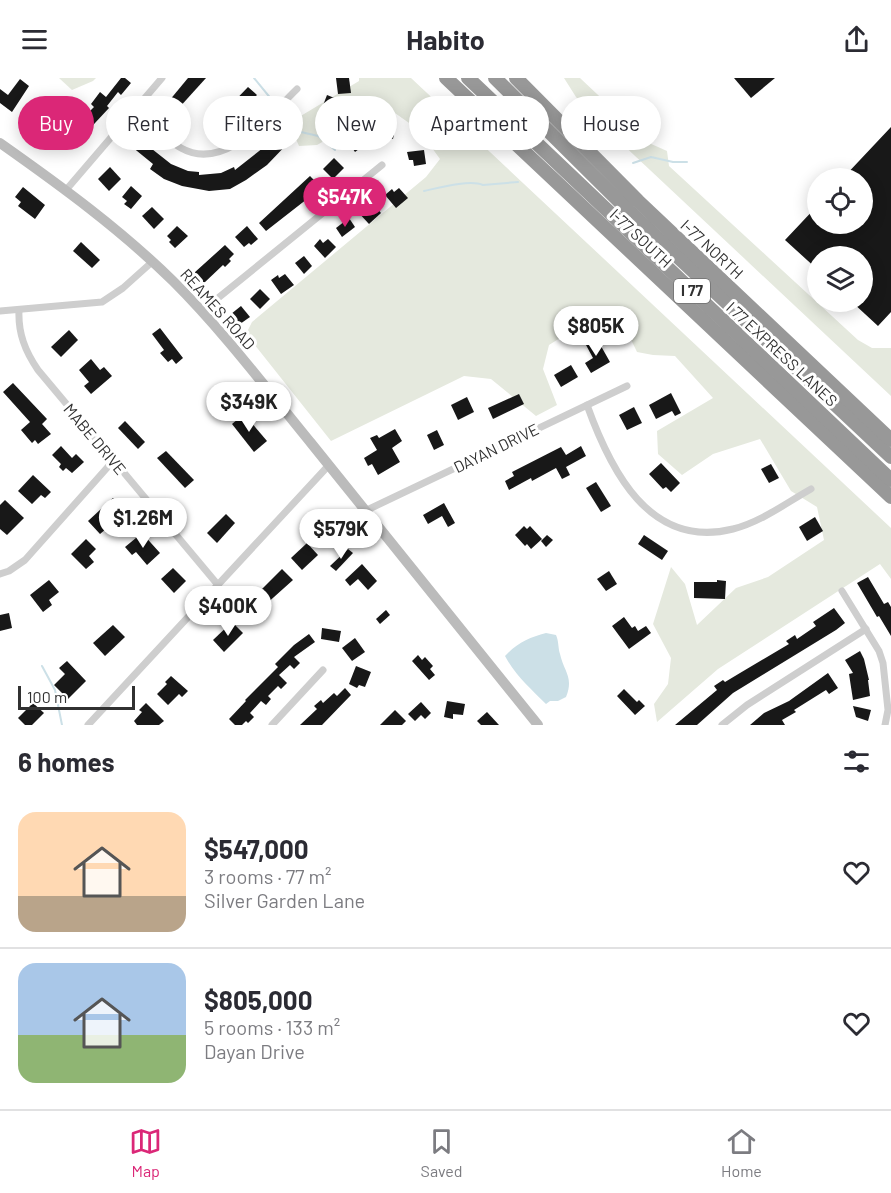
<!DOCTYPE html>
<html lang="en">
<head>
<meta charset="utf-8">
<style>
	:root { --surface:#fff; --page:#f2f2f3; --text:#2b2b33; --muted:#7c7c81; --line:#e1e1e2; --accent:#db2777 }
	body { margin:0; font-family:Barlow,sans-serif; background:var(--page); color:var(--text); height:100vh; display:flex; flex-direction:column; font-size:22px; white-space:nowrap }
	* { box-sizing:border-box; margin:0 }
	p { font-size:20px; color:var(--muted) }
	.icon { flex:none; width:33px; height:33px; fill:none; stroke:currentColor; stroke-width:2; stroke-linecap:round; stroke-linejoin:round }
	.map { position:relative; height:647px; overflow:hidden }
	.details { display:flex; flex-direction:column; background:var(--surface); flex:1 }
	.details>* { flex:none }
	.top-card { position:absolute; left:18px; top:18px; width:855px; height:54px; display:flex; gap:12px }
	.tools { position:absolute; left:807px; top:90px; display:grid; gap:12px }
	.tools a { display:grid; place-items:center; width:66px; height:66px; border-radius:50%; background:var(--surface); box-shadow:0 3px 15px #0003; font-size:30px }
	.scale { position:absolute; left:18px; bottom:15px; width:117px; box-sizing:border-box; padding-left:6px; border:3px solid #313131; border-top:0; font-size:16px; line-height:21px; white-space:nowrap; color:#313131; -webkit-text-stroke:4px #fff; paint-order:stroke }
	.price { position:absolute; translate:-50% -51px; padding:0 14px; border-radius:21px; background:#fff; color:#222; font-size:20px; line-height:39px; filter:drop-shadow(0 2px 3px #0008) }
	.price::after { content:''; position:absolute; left:50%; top:36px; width:18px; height:14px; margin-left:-9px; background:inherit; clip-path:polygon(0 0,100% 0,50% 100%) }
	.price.selected { background:var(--accent); color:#fff }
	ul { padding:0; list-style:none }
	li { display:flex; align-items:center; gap:18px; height:150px; padding:0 18px }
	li+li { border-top:2px solid var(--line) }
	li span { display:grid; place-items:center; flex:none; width:168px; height:120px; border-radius:18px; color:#555 }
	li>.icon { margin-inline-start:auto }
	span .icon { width:72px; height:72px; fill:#fffc; stroke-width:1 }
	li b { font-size:26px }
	h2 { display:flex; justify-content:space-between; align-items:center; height:72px; padding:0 18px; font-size:26px }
	.tag { padding:0 21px; border-radius:27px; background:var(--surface); box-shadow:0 3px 15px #0003; font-size:21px; line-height:54px }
	.tag.selected { background:var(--accent); color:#fff }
	header { display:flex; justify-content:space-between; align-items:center; height:78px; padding:0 18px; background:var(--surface); font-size:27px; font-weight:700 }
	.dock { display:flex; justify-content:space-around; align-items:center; height:84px; border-top:2px solid var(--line); background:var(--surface); font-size:16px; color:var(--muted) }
	.dock a { display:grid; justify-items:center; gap:3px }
	.dock .selected { color:var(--accent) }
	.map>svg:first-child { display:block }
	.green { fill:#e5e9de }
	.water { fill:#cce0e7 }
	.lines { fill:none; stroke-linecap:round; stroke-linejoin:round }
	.stream { stroke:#cce0e7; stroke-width:2 }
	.building { fill:#181818 }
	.minor { stroke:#cecece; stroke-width:7 }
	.secondary { stroke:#bbb; stroke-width:10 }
	.motorway { stroke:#989898; stroke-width:14 }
	.labels { text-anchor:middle; stroke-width:6; stroke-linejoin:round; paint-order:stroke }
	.shield { fill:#fff; stroke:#6f6f6f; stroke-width:1.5 }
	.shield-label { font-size:15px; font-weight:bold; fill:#313131 }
	.street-label { font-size:16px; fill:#313131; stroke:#fff }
</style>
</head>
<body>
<header><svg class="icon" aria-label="menu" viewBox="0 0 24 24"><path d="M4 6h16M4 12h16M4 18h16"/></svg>Habito<svg class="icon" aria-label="share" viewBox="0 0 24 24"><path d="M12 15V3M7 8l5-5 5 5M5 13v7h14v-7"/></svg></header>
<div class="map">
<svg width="891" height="647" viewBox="0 0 891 647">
	<rect width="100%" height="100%" fill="#fff"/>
	<g class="green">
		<path d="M 59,0 L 96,0 L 93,3 L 72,12 Z"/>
		<path d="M 359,0 L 411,0 L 891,450 L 891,501 L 880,486 L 718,591 L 657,644 L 654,626 L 668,606 L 671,580 L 653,546 L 671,489 L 685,506 L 697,547 L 736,510 L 768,499 L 824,462 L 817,429 L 791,413 L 760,361 L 713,376 L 682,397 L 658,376 L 657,353 L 713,320 L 675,278 L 653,277 L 637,274 L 622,243 L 595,238 L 549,267 L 543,291 L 557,327 L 536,338 L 491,301 L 464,298 L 331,363 L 246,256 L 252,244 L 426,99 L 440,81 L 419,52 L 385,28 L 317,67 L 299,68 L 289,45 L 359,3 Z"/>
		<path d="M 564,0 L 580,0 L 649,65 L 667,73 L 669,88 L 858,262 L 872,270 L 891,270 L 891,318 L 602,47 L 576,19 Z"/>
	</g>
	<path class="water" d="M 546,555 L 556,557 C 559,564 558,570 560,576 C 564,594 574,599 566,619 L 558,623 L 550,623 L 546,626 C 531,611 515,597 505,578 C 517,565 530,559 546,555 Z"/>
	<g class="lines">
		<g class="stream">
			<path d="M 254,0 L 272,22"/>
			<path d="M 283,39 L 292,50 L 301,54 L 318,58 L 335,72"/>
			<path d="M 633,85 L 651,79 L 673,84 L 687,84"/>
			<path d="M 424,113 C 438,110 470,101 483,107 L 518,104"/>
			<path d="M 42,588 L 55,612 L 62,647"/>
		</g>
	</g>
	<g class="building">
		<path d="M 121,0 L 125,0 L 131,5 L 121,17 L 118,14 L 107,28 L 109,30 L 81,60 L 83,62 L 78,68 L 75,66 L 70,71 L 60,62 L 69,51 L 71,52 L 94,29 L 91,26 L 100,14 L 106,19 Z"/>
		<path d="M 188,0 L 206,0 L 168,42 L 159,35 Z"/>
		<path d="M 336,0 L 349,0 L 351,15 L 338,16 Z"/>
		<path d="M 734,0 L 775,0 L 751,20 Z"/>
		<path d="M 20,1 L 29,8 L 12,34 L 0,25 L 0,11 L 8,17 Z"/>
		<path d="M 248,9 L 257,17 L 252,22 L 255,25 L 232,44 L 223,35 Z"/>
		<path d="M 327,17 L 337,21 L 332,34 L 322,30 Z"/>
		<path d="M 220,41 L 221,53 L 209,54 L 207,42 Z"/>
		<path d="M 386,45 L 396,47 L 393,61 L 383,58 Z"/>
		<path d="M 891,49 L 891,234 L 878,248 L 852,224 L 862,224 L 862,178 L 818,178 L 818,192 L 785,162 L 818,127 L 818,146 L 862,146 L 862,100 L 843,100 Z"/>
		<path d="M 282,55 L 290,63 L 267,87 L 246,102 L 230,111 L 209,113 L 182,108 L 164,101 L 150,91 L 153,86 L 126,64 L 133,56 L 171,86 L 188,93 L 199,94 L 199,97 L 221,95 L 234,89 L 235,92 L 268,66 L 269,67 Z"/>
		<path d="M 355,56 L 363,68 L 355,74 L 347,62 Z"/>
		<path d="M 424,72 L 426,86 L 414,88 L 413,82 L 409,82 L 407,74 Z"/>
		<path d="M 334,80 L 344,90 L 333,101 L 323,91 Z"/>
		<path d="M 110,89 L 121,101 L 109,113 L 98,101 Z"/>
		<path d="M 310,98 L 319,107 L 314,112 L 316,114 L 266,153 L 259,145 Z"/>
		<path d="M 131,108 L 142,118 L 131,131 L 124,126 L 127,123 L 122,119 Z"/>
		<path d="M 23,109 L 45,127 L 35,141 L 18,128 L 21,124 L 15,119 Z"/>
		<path d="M 399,110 L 408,120 L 396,130 L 385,117 L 392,111 L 394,114 Z"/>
		<path d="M 370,122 L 381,135 L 369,146 L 357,133 Z"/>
		<path d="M 152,129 L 164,141 L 154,151 L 142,138 Z"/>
		<path d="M 349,140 L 355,149 L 342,159 L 336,150 Z"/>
		<path d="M 177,148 L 188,158 L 175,170 L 169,164 L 171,162 L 167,158 Z"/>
		<path d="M 247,148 L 258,161 L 251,167 L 249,165 L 244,169 L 235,159 Z"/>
		<path d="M 320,161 L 323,165 L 328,161 L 336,169 L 325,180 L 314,168 Z"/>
		<path d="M 81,164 L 100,182 L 92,190 L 73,173 Z"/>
		<path d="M 225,167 L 234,176 L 229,181 L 231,183 L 225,189 L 223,187 L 204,205 L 194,195 Z"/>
		<path d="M 304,178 L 312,188 L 304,196 L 295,185 Z"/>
		<path d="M 285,196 L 294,207 L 281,216 L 271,202 L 278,197 L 279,200 Z"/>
		<path d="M 260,211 L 270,221 L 260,231 L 250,221 Z"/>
		<path d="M 241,228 L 250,239 L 240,246 L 231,236 Z"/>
		<path d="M 160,250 L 183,280 L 176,286 L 172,281 L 168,284 L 160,275 L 164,272 L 152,256 Z"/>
		<path d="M 69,252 L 78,262 L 61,279 L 51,269 Z"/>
		<path d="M 597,261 L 610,284 L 591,295 L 585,285 L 593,280 L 586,267 Z"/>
		<path d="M 91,281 L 100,292 L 104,289 L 112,298 L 91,316 L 84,308 L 89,304 L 79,292 Z"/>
		<path d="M 571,287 L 578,299 L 561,309 L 554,297 Z"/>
		<path d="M 13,305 L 47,341 L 42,346 L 51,356 L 38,366 L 35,362 L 32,365 L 21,352 L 30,344 L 3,314 Z"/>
		<path d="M 671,315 L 681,335 L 675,338 L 672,333 L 656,341 L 649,327 Z"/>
		<path d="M 519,316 L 524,326 L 493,341 L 488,330 Z"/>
		<path d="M 467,319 L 474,334 L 458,342 L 451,327 Z"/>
		<path d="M 634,329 L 642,345 L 627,352 L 619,337 Z"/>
		<path d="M 244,336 L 267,363 L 254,374 L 232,346 Z"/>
		<path d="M 125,343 L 145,364 L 138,371 L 118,350 Z"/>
		<path d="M 395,351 L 402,363 L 392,370 L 400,384 L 378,397 L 372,386 L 368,388 L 364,380 L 377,372 L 370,360 L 377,357 L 379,360 Z"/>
		<path d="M 437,352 L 444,367 L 434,372 L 427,357 Z"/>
		<path d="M 61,368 L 72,380 L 76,376 L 84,384 L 72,395 L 66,390 L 63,393 L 59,389 L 61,386 L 52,377 Z"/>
		<path d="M 581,368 L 586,378 L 566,389 L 570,397 L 562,401 L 556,390 L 532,403 L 531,400 L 509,412 L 505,403 L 514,398 L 512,394 L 561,369 L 566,377 Z"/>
		<path d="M 166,373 L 194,402 L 185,410 L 157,380 Z"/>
		<path d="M 661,385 L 680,405 L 671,414 L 666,409 L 663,411 L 649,396 Z"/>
		<path d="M 771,386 L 779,400 L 769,405 L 761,391 Z"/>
		<path d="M 33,397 L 51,414 L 45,420 L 41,417 L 32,426 L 18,413 Z"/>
		<path d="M 596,404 L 611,428 L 601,434 L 586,410 Z"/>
		<path d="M 113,420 L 122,430 L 110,442 L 113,445 L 100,456 L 88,443 Z"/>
		<path d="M 5,422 L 24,440 L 7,457 L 0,451 L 0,427 Z"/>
		<path d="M 444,425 L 455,445 L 448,449 L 442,438 L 428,446 L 423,437 Z"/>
		<path d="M 333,432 L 340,440 L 324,455 L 317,447 Z"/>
		<path d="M 226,436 L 235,445 L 217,465 L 207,455 Z"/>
		<path d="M 815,439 L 823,453 L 807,463 L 799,449 Z"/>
		<path d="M 524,448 L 527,451 L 530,448 L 542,461 L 531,471 L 527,466 L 525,468 L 515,457 Z"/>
		<path d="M 142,455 L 160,475 L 147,487 L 136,474 L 132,477 L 125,469 Z"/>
		<path d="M 547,457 L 553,462 L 546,469 L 541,463 Z"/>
		<path d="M 644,457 L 668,473 L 662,482 L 638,466 Z"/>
		<path d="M 86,461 L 96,471 L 89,478 L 94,484 L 86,491 L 71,476 Z"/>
		<path d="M 307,465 L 318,477 L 302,492 L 291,480 Z"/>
		<path d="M 348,471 L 353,475 L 336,493 L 330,488 Z"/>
		<path d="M 362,486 L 377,503 L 368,512 L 358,501 L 350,508 L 345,502 Z"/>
		<path d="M 173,490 L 186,503 L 174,515 L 161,501 Z"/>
		<path d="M 282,491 L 293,502 L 255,536 L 249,530 L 242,537 L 237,531 L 257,511 L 259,514 Z"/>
		<path d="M 609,493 L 617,506 L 606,513 L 597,501 Z"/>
		<path d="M 868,499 L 884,526 L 888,524 L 891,529 L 891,558 L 879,538 L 877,539 L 857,505 Z"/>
		<path d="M 49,502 L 59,514 L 49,522 L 52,527 L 43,534 L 30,517 Z"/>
		<path d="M 717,502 L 726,503 L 725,521 L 694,520 L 694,504 L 717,504 Z"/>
		<path d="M 834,530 L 845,545 L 836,552 L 733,615 L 697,647 L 675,647 L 717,612 L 714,608 L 723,602 L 725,604 L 740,595 L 789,566 L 786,563 L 795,557 L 797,561 L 816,548 L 813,544 Z"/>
		<path d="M 386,532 L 390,537 L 380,546 L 376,541 Z"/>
		<path d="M 9,535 L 12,550 L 0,553 L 0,537 Z"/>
		<path d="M 624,539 L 632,550 L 635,548 L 638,553 L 646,548 L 651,555 L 629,571 L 612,548 Z"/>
		<path d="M 232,544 L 243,555 L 224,574 L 213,562 Z"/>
		<path d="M 113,547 L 125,559 L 105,578 L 93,565 Z"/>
		<path d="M 322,550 L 341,553 L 339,564 L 321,561 Z"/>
		<path d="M 309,556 L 315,564 L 294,579 L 300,585 L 294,591 L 290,587 L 279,597 L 287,605 L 281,611 L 278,608 L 268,618 L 271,621 L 266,627 L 261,623 L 250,635 L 254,639 L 248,645 L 246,643 L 242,647 L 235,647 L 229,641 L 246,623 L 245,622 L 278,589 L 275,586 L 294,567 Z"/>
		<path d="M 355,560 L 365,574 L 352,583 L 342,570 Z"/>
		<path d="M 860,573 L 864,581 L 869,602 L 868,602 L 870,618 L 853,622 L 849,596 L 853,595 L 845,582 Z"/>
		<path d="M 418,577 L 422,582 L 425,579 L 433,588 L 430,591 L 435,597 L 429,602 L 412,583 Z"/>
		<path d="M 67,583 L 86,603 L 68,621 L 54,607 L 65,596 L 59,590 Z"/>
		<path d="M 356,588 L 371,594 L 365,609 L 359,607 L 357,610 L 349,606 Z"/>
		<path d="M 828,595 L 838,610 L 829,616 L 826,612 L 794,632 L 796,634 L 782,642 L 785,647 L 750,647 L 764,635 L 789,623 Z"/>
		<path d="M 171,598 L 188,613 L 182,619 L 179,616 L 168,627 L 157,616 L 167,606 L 165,604 Z"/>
		<path d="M 345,610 L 351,617 L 322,647 L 300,647 L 317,631 L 314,628 L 321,622 L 323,625 L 334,615 L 337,618 Z"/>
		<path d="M 624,611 L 637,624 L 639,622 L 645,628 L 635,637 L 617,618 Z"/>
		<path d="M 447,623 L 465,626 L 463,637 L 453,636 L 453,641 L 444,639 Z"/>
		<path d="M 421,624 L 431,635 L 425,641 L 421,637 L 415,643 L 408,636 Z"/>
		<path d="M 33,625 L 44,635 L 32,647 L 25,647 L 18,640 Z"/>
		<path d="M 146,625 L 164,643 L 159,647 L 137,647 L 134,643 L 142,634 L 139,632 Z"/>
		<path d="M 853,628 L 871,632 L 868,643 L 856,639 Z"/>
		<path d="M 395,632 L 406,643 L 402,647 L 380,647 Z"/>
		<path d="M 487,634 L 499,647 L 481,647 L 477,643 Z"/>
	</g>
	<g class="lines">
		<g class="minor">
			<path d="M 135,31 C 150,44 164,60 181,70 C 225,95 269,38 297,11"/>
			<path d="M 66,112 L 162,0"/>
			<path d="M 19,232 C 18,255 25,273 38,292 L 218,507"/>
			<path d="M 0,233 L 102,224 L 123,210 L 152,184"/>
			<path d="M 202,233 L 382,87"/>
			<path d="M 587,327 C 610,391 649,472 733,451 C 761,444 786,425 811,411"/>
			<path d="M 365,433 L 627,308"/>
			<path d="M 0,496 L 9,493 L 25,482 L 114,382"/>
			<path d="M 842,513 L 879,573 L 883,585 L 888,632 L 885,647"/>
			<path d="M 88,647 L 329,387"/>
			<path d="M 272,647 L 323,592"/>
			<path d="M 722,647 L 747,627 L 866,551"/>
		</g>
		<path class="secondary" d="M 0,65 C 61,108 120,151 173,203 C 223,253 266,310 311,365 C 387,459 463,553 538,647"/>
		<g class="motorway">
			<path d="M 446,0 L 891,419"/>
			<path d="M 468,0 L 891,402"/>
			<path d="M 495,0 L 629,133 L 891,379"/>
			<path d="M 516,0 L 638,123 L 891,362"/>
		</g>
	</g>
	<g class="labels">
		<rect class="shield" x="674" y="201" width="36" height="24" rx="4.5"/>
		<g class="shield-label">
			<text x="692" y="218">I 77</text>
		</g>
		<g class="street-label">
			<text transform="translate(641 160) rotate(43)" y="6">I-77 SOUTH</text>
			<text transform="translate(712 171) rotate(43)" y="6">I-77 NORTH</text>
			<text transform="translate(218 231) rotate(48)" y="6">REAMES ROAD</text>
			<text transform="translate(782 276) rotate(43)" y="6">I 77 EXPRESS LANES</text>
			<text transform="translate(95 361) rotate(50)" y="6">MABE DRIVE</text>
			<text transform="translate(496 370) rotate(-26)" y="6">DAYAN DRIVE</text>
		</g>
	</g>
</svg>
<div class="tools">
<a><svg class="icon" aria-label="locate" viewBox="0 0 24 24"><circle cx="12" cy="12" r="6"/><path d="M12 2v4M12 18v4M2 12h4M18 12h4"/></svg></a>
<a><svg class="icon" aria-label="layers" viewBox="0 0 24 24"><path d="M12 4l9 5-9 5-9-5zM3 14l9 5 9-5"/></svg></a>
</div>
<div class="scale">100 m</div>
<b class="price selected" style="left:345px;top:150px">$547K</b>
<b class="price" style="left:596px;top:279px">$805K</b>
<b class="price" style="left:249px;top:355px">$349K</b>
<b class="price" style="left:143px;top:471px">$1.26M</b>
<b class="price" style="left:341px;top:482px">$579K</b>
<b class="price" style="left:228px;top:559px">$400K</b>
<div class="top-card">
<a class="tag selected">Buy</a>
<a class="tag">Rent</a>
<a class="tag">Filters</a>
<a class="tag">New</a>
<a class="tag">Apartment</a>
<a class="tag">House</a>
</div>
</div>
<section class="details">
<h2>6 homes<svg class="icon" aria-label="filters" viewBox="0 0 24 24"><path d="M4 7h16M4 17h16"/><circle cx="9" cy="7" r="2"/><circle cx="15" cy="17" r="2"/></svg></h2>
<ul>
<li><span style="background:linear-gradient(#ffd9b3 70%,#b9a48a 0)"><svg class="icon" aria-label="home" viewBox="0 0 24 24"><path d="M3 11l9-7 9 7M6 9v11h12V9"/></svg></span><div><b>$547,000</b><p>3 rooms · 77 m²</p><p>Silver Garden Lane</p></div><svg class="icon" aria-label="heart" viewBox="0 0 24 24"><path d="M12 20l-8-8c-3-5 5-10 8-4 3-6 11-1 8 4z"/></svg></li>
<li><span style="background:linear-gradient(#a9c7e8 60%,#8fb573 0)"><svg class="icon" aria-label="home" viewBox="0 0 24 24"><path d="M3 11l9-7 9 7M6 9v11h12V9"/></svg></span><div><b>$805,000</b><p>5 rooms · 133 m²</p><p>Dayan Drive</p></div><svg class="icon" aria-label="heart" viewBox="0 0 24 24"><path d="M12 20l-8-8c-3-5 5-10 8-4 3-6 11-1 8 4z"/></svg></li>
</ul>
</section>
<nav class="dock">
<a class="selected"><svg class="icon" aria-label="map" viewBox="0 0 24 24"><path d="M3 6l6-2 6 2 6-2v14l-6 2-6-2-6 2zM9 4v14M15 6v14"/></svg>Map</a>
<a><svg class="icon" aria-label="saved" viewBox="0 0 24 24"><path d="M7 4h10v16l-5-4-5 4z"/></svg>Saved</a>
<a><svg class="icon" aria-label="home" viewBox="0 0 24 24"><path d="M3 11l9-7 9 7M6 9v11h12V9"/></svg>Home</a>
</nav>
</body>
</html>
